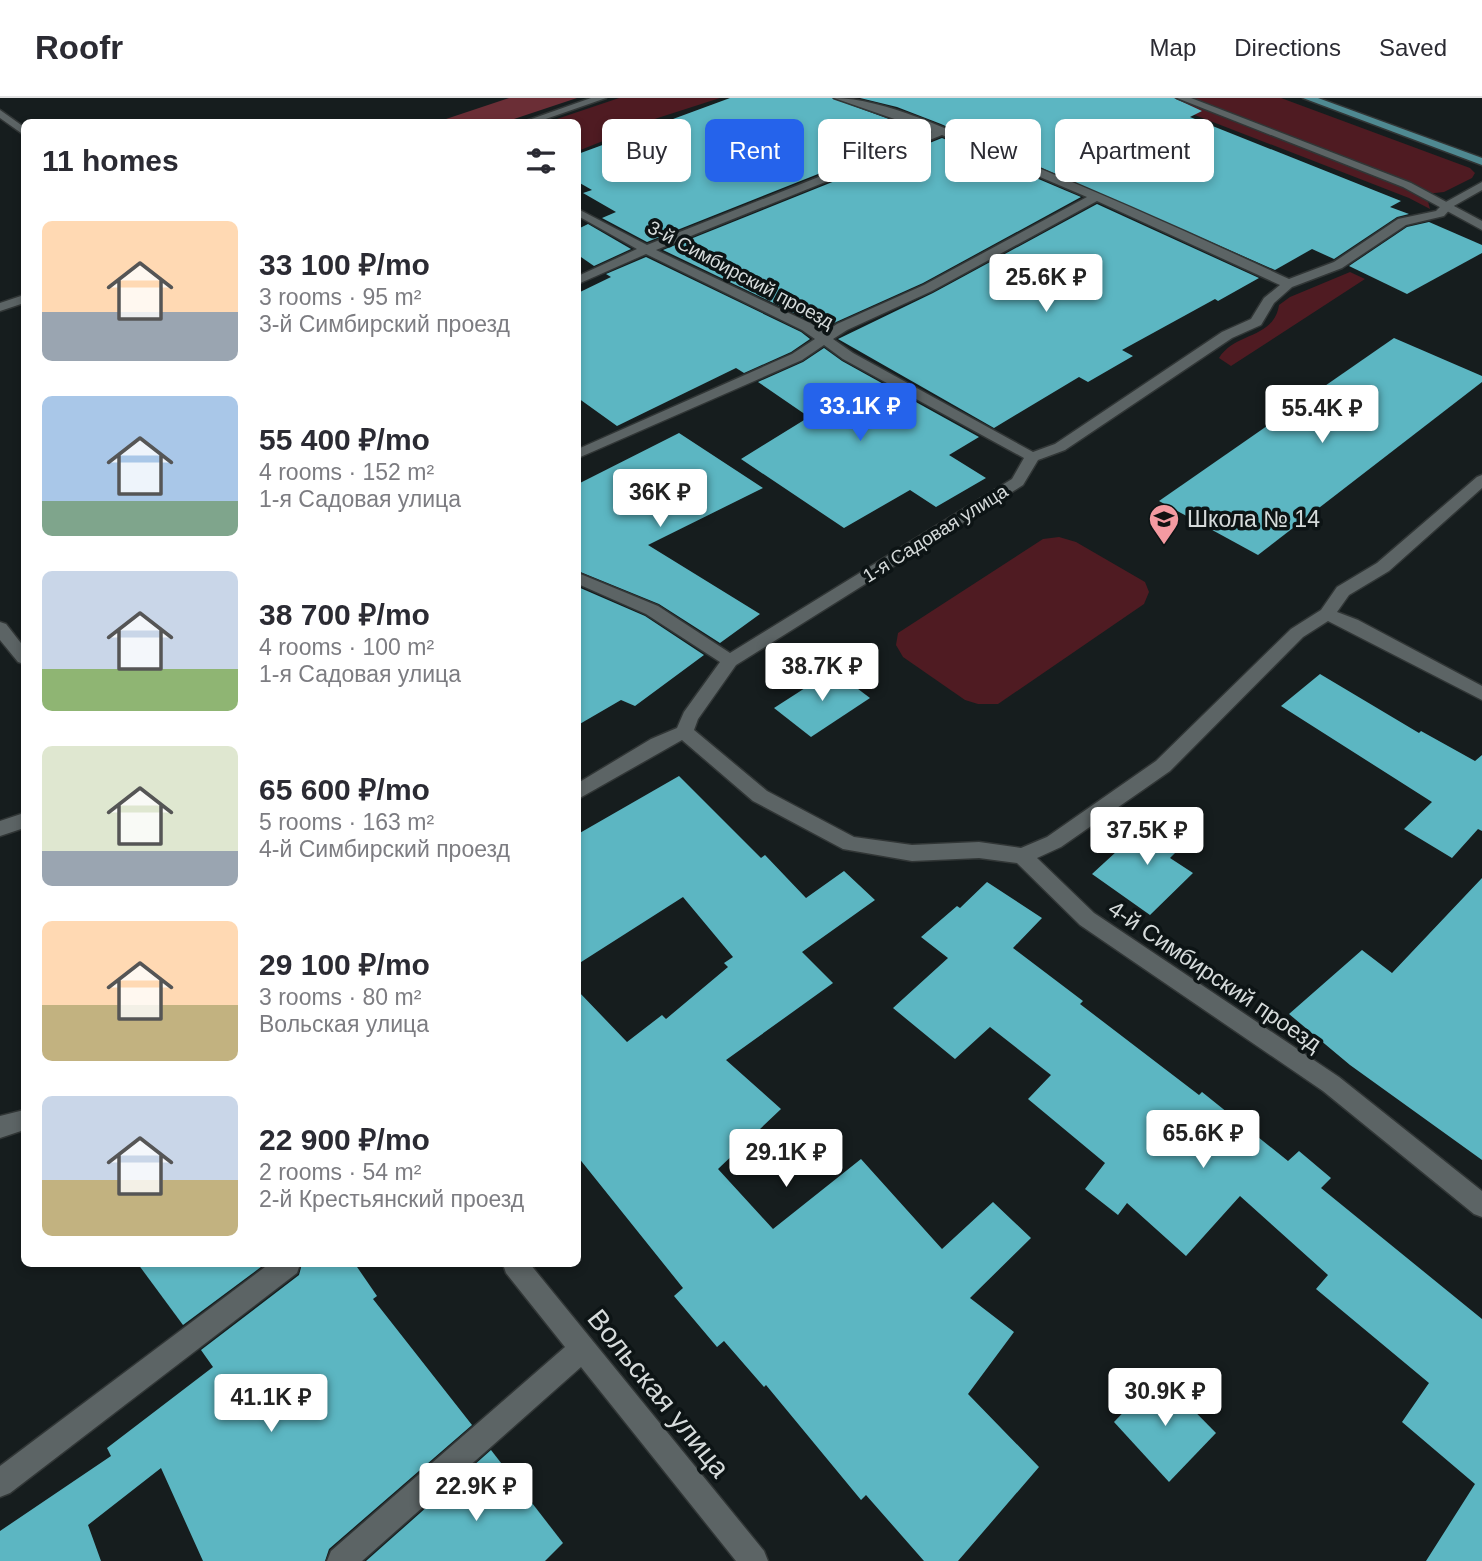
<!DOCTYPE html>
<html lang="en">
<head>
<meta charset="utf-8">
<style>
	:root { --surface:#fff; --page:#f2f2f3; --text:#2b2b33; --muted:#7c7c81; --line:#e1e1e2; --accent:#2563eb }
	body { margin:0; font-family:Arial,sans-serif; background:var(--page); color:var(--text); height:100vh; display:flex; flex-direction:column; font-size:26px; white-space:nowrap }
	* { box-sizing:border-box; margin:0 }
	p { font-size:23px; color:var(--muted) }
	.icon { flex:none; width:38px; height:38px; fill:none; stroke:currentColor; stroke-width:2; stroke-linecap:round; stroke-linejoin:round }
	.map { position:relative; flex:1; overflow:hidden }
	.drawer { position:absolute; left:21px; top:21px; width:560px; height:1148px; display:flex; flex-direction:column; background:var(--surface); border-radius:10px; box-shadow:0 4px 10px #0003 }
	.drawer>* { flex:none }
	.guide { position:absolute; left:602px; top:21px; width:665px; height:63px; display:flex; gap:14px }
	.price { position:absolute; translate:-50% -60px; padding:0 16px; border-radius:7px; background:#fff; color:#222; font-size:23px; line-height:46px; filter:drop-shadow(0 2px 4px #0008) }
	.price::after { content:''; position:absolute; left:50%; top:42px; width:21px; height:16px; margin-left:-10px; background:inherit; clip-path:polygon(0 0,100% 0,50% 100%) }
	.price.current { background:var(--accent); color:#fff }
	ul { padding:0; list-style:none }
	li { display:flex; align-items:center; gap:21px; height:175px; padding:0 21px }
	li span { display:grid; place-items:center; flex:none; width:196px; height:140px; border-radius:10px; color:#555 }
	li>.icon { margin-inline-start:auto }
	span .icon { width:84px; height:84px; fill:#fffc; stroke-width:1 }
	li b { font-size:30px }
	h2 { display:flex; justify-content:space-between; align-items:center; height:84px; padding:0 21px; font-size:30px }
	.pill { padding:0 24px; border-radius:10px; background:var(--surface); box-shadow:0 4px 10px #0003; font-size:24px; line-height:63px }
	.pill.current { background:var(--accent); color:#fff }
	header { display:flex; align-items:center; gap:42px; box-sizing:border-box; height:98px; padding:0 35px; background:var(--surface); border-bottom:2px solid var(--line) }
	header strong { font-size:33px }
	nav { display:flex; gap:38px; margin-inline-start:auto; font-size:24px }
	.map>svg:first-child { display:block }
	.green { fill:#4f1b22 }
	.forest { fill:#6b2e36 }
	.building { fill:#5cb6c2 }
	.lines { fill:none; stroke-linecap:round; stroke-linejoin:round }
	.service-casing { stroke:#313636; stroke-width:3 }
	.minor-casing { stroke:#313636; stroke-width:3 }
	.primary-casing { stroke:#313636; stroke-width:3 }
	.service { fill:#5c6465; fill-rule:evenodd }
	.minor { fill:#5c6465; fill-rule:evenodd }
	.primary { fill:#4f8991; fill-rule:evenodd }
	.labels { text-anchor:middle; stroke-width:7; stroke-linejoin:round; paint-order:stroke }
	.far-street-label { font-size:19px; fill:#d6dbdb; stroke:#0d1415 }
	.poi-label { font-size:23px; fill:#d6dbdb; stroke:#0d1415; text-anchor:start }
	.street-label { font-size:23px; fill:#d6dbdb; stroke:#0d1415 }
	.near-street-label { font-size:28px; fill:#d6dbdb; stroke:#0d1415 }
</style>
</head>
<body>
<header>
<strong>Roofr</strong>
<nav><a>Map</a><a>Directions</a><a>Saved</a></nav>
</header>
<div class="map">
<svg width="1482" height="1463" viewBox="0 0 1482 1463">
	<rect width="100%" height="100%" fill="#161d1e"/>
	<g class="green">
		<path d="M 619,0 L 720,0 L 611,35 L 613,39 L 578,53 L 578,24 L 548,24 Z"/>
		<path d="M 1151,0 L 1281,0 L 1470,70 L 1475,75 L 1472,80 L 1444,94 L 1426,96 L 1430,111 L 1409,100 Z"/>
		<path d="M 1350,174 L 1365,181 L 1231,268 L 1219,260 C 1235,234 1274,241 1279,207 L 1290,199 Z"/>
		<path d="M 1059,439 L 1076,444 L 1145,484 L 1149,494 L 1144,506 L 998,606 L 978,606 L 965,602 L 903,559 L 896,547 L 898,535 L 1043,441 Z"/>
	</g>
	<path class="forest" d="M 509,0 L 577,0 L 505,24 L 437,24 Z"/>
	<g class="building">
		<path d="M 730,0 L 832,0 L 924,34 L 647,144 L 602,120 L 616,114 L 583,95 L 592,92 L 578,84 L 578,56 Z"/>
		<path d="M 860,0 L 1174,0 L 1202,13 L 1190,19 L 1401,103 L 1390,109 L 1409,116 L 1397,119 L 1334,161 L 1312,151 L 1275,172 L 941,26 L 897,9 Z"/>
		<path d="M 942,40 L 1081,99 L 923,185 L 836,224 L 824,232 L 813,224 L 663,152 Z"/>
		<path d="M 1097,106 L 1259,180 L 1218,203 L 1215,201 L 1122,252 L 1133,258 L 1088,284 L 1079,279 L 994,330 L 838,241 L 933,195 Z"/>
		<path d="M 1429,124 L 1482,147 L 1482,155 L 1407,196 L 1349,168 L 1407,129 Z"/>
		<path d="M 588,126 L 631,151 L 594,168 L 578,157 L 578,131 Z"/>
		<path d="M 646,159 L 801,234 L 810,241 L 791,254 L 744,275 L 736,270 L 617,328 L 578,300 L 578,195 L 611,179 L 606,176 Z"/>
		<path d="M 1394,240 L 1482,278 L 1482,284 L 1258,457 L 1159,403 Z"/>
		<path d="M 824,250 L 842,263 L 979,339 L 949,357 L 986,380 L 936,409 L 910,392 L 844,430 L 741,361 L 809,319 L 758,284 L 803,264 Z"/>
		<path d="M 679,335 L 763,390 L 648,447 L 760,516 L 720,545 L 659,506 L 578,473 L 578,386 Z"/>
		<path d="M 578,489 L 645,518 L 704,557 L 635,608 L 621,602 L 578,627 Z"/>
		<path d="M 833,572 L 870,600 L 811,639 L 774,610 Z"/>
		<path d="M 1320,576 L 1419,635 L 1421,633 L 1475,663 L 1482,657 L 1482,733 L 1478,731 L 1452,760 L 1404,731 L 1432,704 L 1281,608 Z"/>
		<path d="M 679,678 L 761,760 L 765,757 L 806,800 L 844,773 L 875,802 L 802,854 L 833,885 L 726,962 L 781,1011 L 718,1071 L 773,1131 L 861,1061 L 942,1151 L 993,1104 L 1031,1140 L 970,1200 L 1014,1234 L 968,1296 L 1039,1369 L 958,1463 L 924,1463 L 866,1397 L 861,1402 L 766,1287 L 764,1289 L 724,1243 L 717,1249 L 674,1198 L 683,1190 L 578,1059 L 578,893 L 627,944 L 662,917 L 666,921 L 728,869 L 724,865 L 733,859 L 683,799 L 578,866 L 578,736 Z"/>
		<path d="M 1154,719 L 1189,741 L 1170,760 L 1193,775 L 1150,817 L 1092,776 Z"/>
		<path d="M 1482,780 L 1482,1062 L 1350,967 L 1289,916 L 1362,852 L 1392,875 Z"/>
		<path d="M 987,784 L 1042,820 L 1013,850 L 1083,903 L 1080,906 L 1199,997 L 1202,994 L 1288,1063 L 1299,1053 L 1331,1080 L 1321,1090 L 1482,1221 L 1482,1463 L 1426,1463 L 1475,1386 L 1402,1324 L 1429,1285 L 1316,1191 L 1328,1177 L 1240,1098 L 1186,1158 L 1127,1105 L 1118,1117 L 1085,1091 L 1105,1065 L 1028,1001 L 1051,977 L 990,929 L 955,961 L 893,910 L 948,860 L 921,839 L 957,808 L 960,810 Z"/>
		<path d="M 138,1166 L 265,1166 L 183,1227 Z"/>
		<path d="M 302,1166 L 355,1166 L 377,1198 L 373,1201 L 472,1327 L 329,1451 L 325,1463 L 203,1463 L 161,1370 L 88,1427 L 101,1463 L 0,1463 L 0,1433 L 111,1358 L 107,1350 L 213,1269 L 201,1252 L 299,1177 Z"/>
		<path d="M 1159,1277 L 1216,1335 L 1169,1384 L 1114,1324 Z"/>
		<path d="M 491,1352 L 563,1445 L 545,1463 L 366,1463 Z"/>
	</g>
	<g class="lines">
		<g class="service-casing">
			<path id="service" d="M 1177,0 L 1191,0 L 1411,85 L 1482,123 L 1482,132 L 1403,89 Z"/>
		</g>
		<g class="minor-casing">
			<g id="minor">
				<path d="M 591,0 L 606,0 L 537,24 L 523,24 Z"/>
				<path d="M 834,0 C 884,0 953,34 1000,54 C 1097,94 1193,136 1289,181 L 1334,164 L 1398,121 L 1436,113 L 1444,105 L 1482,84 L 1482,92 L 1452,109 L 1444,118 L 1406,127 L 1342,170 L 1292,189 L 1274,205 L 1261,227 L 1232,240 L 1065,352 L 1038,362 L 1023,387 L 736,567 L 698,621 L 694,632 L 767,693 L 854,739 L 912,747 L 979,744 L 1021,750 L 1047,739 L 1156,663 L 1291,531 L 1321,512 L 1337,489 L 1377,465 L 1477,379 L 1482,377 L 1482,390 L 1389,473 L 1349,497 L 1337,514 L 1358,522 L 1482,588 L 1482,602 L 1328,523 L 1303,539 L 1170,673 L 1061,749 L 1037,760 L 1094,815 L 1339,979 L 1482,1093 L 1482,1119 L 1474,1116 L 1323,993 L 1080,827 L 1017,765 L 979,760 L 912,763 L 843,751 L 753,703 L 682,642 L 578,701 L 578,685 L 651,641 L 677,630 L 684,614 L 720,564 L 646,516 L 578,486 L 578,475 L 658,508 L 730,555 L 1012,381 L 1024,360 L 843,261 L 824,247 L 802,262 L 578,360 L 578,351 L 792,256 L 815,241 L 802,232 L 646,156 L 578,186 L 578,178 L 637,151 L 578,118 L 578,111 L 647,147 L 932,34 ZM 942,37 L 1087,99 L 924,187 L 837,226 L 824,235 L 812,226 L 656,152 ZM 1097,103 L 1280,187 L 1264,200 L 1251,221 L 1222,234 L 1055,346 L 1033,354 L 853,255 L 833,241 L 847,232 L 932,193 Z"/>
				<path d="M 0,12 L 24,29 L 24,37 L 0,20 Z"/>
				<path d="M 24,197 L 24,205 L 0,213 L 0,205 Z"/>
				<path d="M 0,524 L 6,526 L 24,549 L 24,566 L 18,564 L 0,542 Z"/>
				<path d="M 24,715 L 24,730 L 0,738 L 0,723 Z"/>
				<path d="M 24,1012 L 24,1032 L 0,1040 L 0,1018 Z"/>
				<path d="M 269,1166 L 300,1166 L 297,1175 L 10,1395 L 0,1399 L 0,1368 Z"/>
				<path d="M 503,1166 L 530,1166 L 764,1453 L 768,1463 L 736,1463 L 581,1269 L 362,1463 L 327,1463 L 331,1453 L 565,1249 L 506,1175 Z"/>
			</g>
		</g>
		<g class="primary-casing">
			<path id="primary" d="M 1303,0 L 1318,0 L 1482,60 L 1482,67 Z"/>
		</g>
		<use href="#service" class="service"/>
		<use href="#minor" class="minor"/>
		<use href="#primary" class="primary"/>
	</g>
	<defs>
		<g id="school-pin" transform="scale(1.575)"><path d="M0 17L-7.5 6A9.5 9.5 0 1 1 7.5 6Z" fill="#f49aa1" stroke="#0d1415"/><path d="M0-5L7-2L0 1L-7-2ZM-4 1L0 2.5L4 1V4Q0 6-4 4Z" fill="#111"/></g>
	</defs>
	<g fill-rule="evenodd">
		<use href="#school-pin" x="1164" y="421"/>
	</g>
	<g class="labels">
		<g class="far-street-label">
			<text transform="translate(741 176) rotate(28)" y="7">3-й Симбирский проезд</text>
			<text transform="translate(935 435) rotate(-32)" y="7">1-я Садовая улица</text>
		</g>
		<g class="poi-label">
			<text x="1187" y="429">Школа № 14</text>
		</g>
		<g class="street-label">
			<text transform="translate(1215 878) rotate(34)" y="8">4-й Симбирский проезд</text>
		</g>
		<g class="near-street-label">
			<text transform="translate(659 1295) rotate(51)" y="10">Вольская улица</text>
		</g>
	</g>
</svg>
<b class="price" style="left:1046px;top:216px">25.6K ₽</b>
<b class="price current" style="left:860px;top:345px">33.1K ₽</b>
<b class="price" style="left:1322px;top:347px">55.4K ₽</b>
<b class="price" style="left:660px;top:431px">36K ₽</b>
<b class="price" style="left:822px;top:605px">38.7K ₽</b>
<b class="price" style="left:1147px;top:769px">37.5K ₽</b>
<b class="price" style="left:1203px;top:1072px">65.6K ₽</b>
<b class="price" style="left:786px;top:1091px">29.1K ₽</b>
<b class="price" style="left:1165px;top:1330px">30.9K ₽</b>
<b class="price" style="left:271px;top:1336px">41.1K ₽</b>
<b class="price" style="left:476px;top:1425px">22.9K ₽</b>
<div class="guide">
<a class="pill">Buy</a>
<a class="pill current">Rent</a>
<a class="pill">Filters</a>
<a class="pill">New</a>
<a class="pill">Apartment</a>
</div>
<section class="drawer">
<h2>11 homes<svg class="icon" aria-label="filters" viewBox="0 0 24 24"><path d="M4 7h16M4 17h16"/><circle cx="9" cy="7" r="2"/><circle cx="15" cy="17" r="2"/></svg></h2>
<ul>
<li><span style="background:linear-gradient(#ffd9b3 65%,#9aa5b1 0)"><svg class="icon" aria-label="home" viewBox="0 0 24 24"><path d="M3 11l9-7 9 7M6 9v11h12V9"/></svg></span><div><b>33 100 ₽/mo</b><p>3 rooms · 95 m²</p><p>3-й Симбирский проезд</p></div></li>
<li><span style="background:linear-gradient(#a9c7e8 75%,#7fa58c 0)"><svg class="icon" aria-label="home" viewBox="0 0 24 24"><path d="M3 11l9-7 9 7M6 9v11h12V9"/></svg></span><div><b>55 400 ₽/mo</b><p>4 rooms · 152 m²</p><p>1-я Садовая улица</p></div></li>
<li><span style="background:linear-gradient(#c9d6e8 70%,#8fb573 0)"><svg class="icon" aria-label="home" viewBox="0 0 24 24"><path d="M3 11l9-7 9 7M6 9v11h12V9"/></svg></span><div><b>38 700 ₽/mo</b><p>4 rooms · 100 m²</p><p>1-я Садовая улица</p></div></li>
<li><span style="background:linear-gradient(#dfe7d0 75%,#9aa5b1 0)"><svg class="icon" aria-label="home" viewBox="0 0 24 24"><path d="M3 11l9-7 9 7M6 9v11h12V9"/></svg></span><div><b>65 600 ₽/mo</b><p>5 rooms · 163 m²</p><p>4-й Симбирский проезд</p></div></li>
<li><span style="background:linear-gradient(#ffd9b3 60%,#c2b280 0)"><svg class="icon" aria-label="home" viewBox="0 0 24 24"><path d="M3 11l9-7 9 7M6 9v11h12V9"/></svg></span><div><b>29 100 ₽/mo</b><p>3 rooms · 80 m²</p><p>Вольская улица</p></div></li>
<li><span style="background:linear-gradient(#c9d6e8 60%,#c2b280 0)"><svg class="icon" aria-label="home" viewBox="0 0 24 24"><path d="M3 11l9-7 9 7M6 9v11h12V9"/></svg></span><div><b>22 900 ₽/mo</b><p>2 rooms · 54 m²</p><p>2-й Крестьянский проезд</p></div></li>
</ul>
</section>
</div>
</body>
</html>
